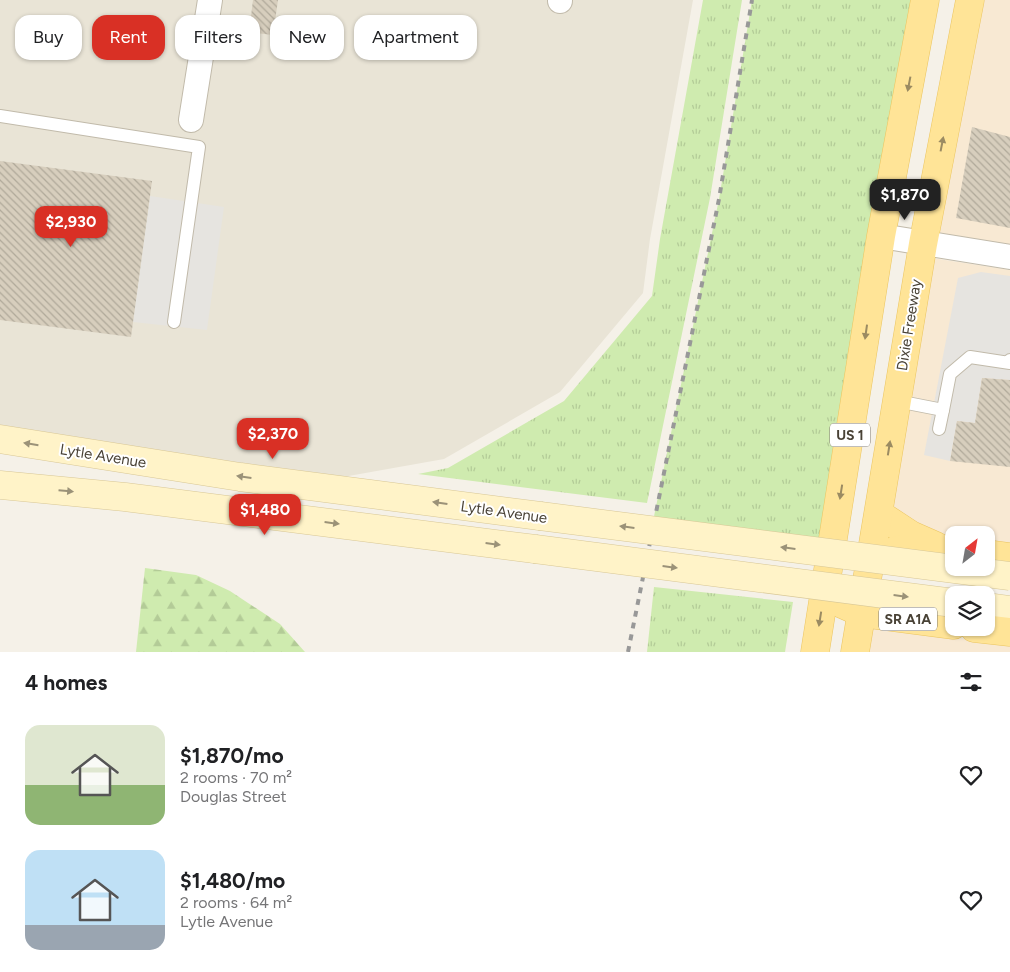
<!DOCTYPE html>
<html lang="en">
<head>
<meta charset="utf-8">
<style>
	:root { --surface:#fff; --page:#f6f6f6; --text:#202124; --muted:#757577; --accent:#d93025 }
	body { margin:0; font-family:Figtree,sans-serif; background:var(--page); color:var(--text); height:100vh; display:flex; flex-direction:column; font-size:19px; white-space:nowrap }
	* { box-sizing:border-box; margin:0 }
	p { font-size:16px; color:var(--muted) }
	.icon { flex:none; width:28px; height:28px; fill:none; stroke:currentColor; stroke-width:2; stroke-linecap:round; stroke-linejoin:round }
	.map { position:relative; height:652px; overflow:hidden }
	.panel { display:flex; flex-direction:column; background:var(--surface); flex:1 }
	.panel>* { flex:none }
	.top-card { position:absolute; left:15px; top:15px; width:500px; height:45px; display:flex; gap:10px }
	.needle { width:32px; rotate:31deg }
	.fabs { position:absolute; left:945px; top:526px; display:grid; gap:10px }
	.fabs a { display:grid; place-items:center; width:50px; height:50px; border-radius:10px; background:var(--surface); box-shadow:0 1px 4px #0004; font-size:25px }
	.price { position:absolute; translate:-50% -42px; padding:0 11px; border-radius:10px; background:var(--accent); color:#fff; font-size:16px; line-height:32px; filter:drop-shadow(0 1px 2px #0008) }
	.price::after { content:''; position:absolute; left:50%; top:30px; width:15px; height:11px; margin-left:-8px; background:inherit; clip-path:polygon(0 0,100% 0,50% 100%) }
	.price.current { background:#222; color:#fff }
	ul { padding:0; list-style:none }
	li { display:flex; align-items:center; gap:15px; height:125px; padding:0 25px }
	li span { display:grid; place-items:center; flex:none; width:140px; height:100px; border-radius:15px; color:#555 }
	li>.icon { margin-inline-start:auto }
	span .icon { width:60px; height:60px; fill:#fffc; stroke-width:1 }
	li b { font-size:21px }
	h2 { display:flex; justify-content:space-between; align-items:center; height:60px; padding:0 25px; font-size:21px }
	.pill { padding:0 18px; border-radius:15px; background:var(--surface); box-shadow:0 1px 4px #0004; font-size:18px; line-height:45px }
	.pill.current { background:var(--accent); color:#fff }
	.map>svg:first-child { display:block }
	.residential { fill:#e9e4d6 }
	.commercial { fill:#f8e9d3 }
	.grass { fill:url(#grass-tufts) }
	.forest { fill:url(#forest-firs) }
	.parking { fill:#e6e4e0 }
	.building { fill:url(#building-back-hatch) }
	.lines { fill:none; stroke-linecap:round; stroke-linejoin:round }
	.service-casing { stroke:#c1baaa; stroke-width:14 }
	.minor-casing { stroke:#c1baaa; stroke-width:26 }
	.secondary-casing { stroke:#d8c796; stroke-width:29 }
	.primary-casing { stroke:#ebc561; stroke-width:29 }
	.service { stroke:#fff; stroke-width:12 }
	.minor { stroke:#fff; stroke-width:24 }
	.secondary { stroke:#fff3c8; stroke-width:28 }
	.primary { stroke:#ffe497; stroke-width:28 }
	.rail { stroke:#989898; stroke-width:4; stroke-dasharray:6 6; stroke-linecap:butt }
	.secondary-bridge-casing { stroke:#d8c796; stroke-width:29; stroke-linecap:butt }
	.secondary-bridge { stroke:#fff3c8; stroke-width:28 }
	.oneway { fill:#9b8b62 }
	.oneway2 { fill:#9b9278 }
	.labels { text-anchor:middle; stroke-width:4; stroke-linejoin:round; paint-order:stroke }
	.shield { fill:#fff; stroke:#807b72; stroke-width:1 }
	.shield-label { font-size:14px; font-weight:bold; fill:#494236 }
	.street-label { font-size:15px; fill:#494236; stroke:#fff }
</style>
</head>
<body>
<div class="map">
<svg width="1010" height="652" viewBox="0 0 1010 652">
	<defs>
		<pattern id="grass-tufts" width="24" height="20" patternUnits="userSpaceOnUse" patternTransform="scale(1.25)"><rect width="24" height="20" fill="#cfebaf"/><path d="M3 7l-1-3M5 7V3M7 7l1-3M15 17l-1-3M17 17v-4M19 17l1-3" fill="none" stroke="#b3cb97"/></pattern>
		<pattern id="forest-firs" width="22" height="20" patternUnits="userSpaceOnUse" patternTransform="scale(1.25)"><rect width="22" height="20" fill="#cfebaf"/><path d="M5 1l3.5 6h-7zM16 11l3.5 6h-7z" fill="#b3cb97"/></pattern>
		<pattern id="building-back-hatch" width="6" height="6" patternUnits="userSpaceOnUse" patternTransform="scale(1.25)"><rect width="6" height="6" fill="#d7cebd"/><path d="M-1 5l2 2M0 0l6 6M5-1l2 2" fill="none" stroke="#b0a99a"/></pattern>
	</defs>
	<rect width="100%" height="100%" fill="#f5f1e8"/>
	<path class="residential" d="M 0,0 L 693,0 L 650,239 L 643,293 L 560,392 L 444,459 L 298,485 L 0,444 Z"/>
	<g class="commercial">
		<path d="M 981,0 L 1010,0 L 1010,245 L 936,234 Z"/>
		<path d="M 932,258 L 1010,270 L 1010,544 L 986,542 L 986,535 L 947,537 L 917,524 L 892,507 Z"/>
		<path d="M 871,627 L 1010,644 L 1010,652 L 867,652 Z"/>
	</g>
	<g class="grass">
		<path d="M 703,0 L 742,0 L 710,198 L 647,503 L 418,474 L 448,468 L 564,401 L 652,296 L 660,239 Z"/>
		<path d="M 752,0 L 925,0 L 832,548 L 651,531 L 719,199 Z"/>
		<path d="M 654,587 L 793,602 L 785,652 L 647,652 Z"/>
	</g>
	<path class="forest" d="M 145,568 L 196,575 L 230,591 L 280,624 L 305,652 L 136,652 Z"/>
	<g class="parking">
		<path d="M 150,196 L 224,207 L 207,330 L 133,322 Z"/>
		<path d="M 981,272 L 1010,276 L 1010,380 L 982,378 L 975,423 L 957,421 L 950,461 L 924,455 L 958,278 Z"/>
	</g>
	<g class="building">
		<path d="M 253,0 L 278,0 L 273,35 L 249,32 Z"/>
		<path d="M 972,127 L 1010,137 L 1010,228 L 956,218 Z"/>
		<path d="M 0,161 L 152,181 L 131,337 L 0,320 Z"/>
		<path d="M 982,378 L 1010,380 L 1010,467 L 950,461 L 957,421 L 975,423 Z"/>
	</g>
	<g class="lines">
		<g class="service-casing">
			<g id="service">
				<path d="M 0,116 L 199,147 L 174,322"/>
				<path d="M 897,401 L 943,410 L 950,374 L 970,357 L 1010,363 L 1010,360"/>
				<path d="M 939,429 L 943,410"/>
			</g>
		</g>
		<g class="minor-casing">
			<g id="minor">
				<path d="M 560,1 L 560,0"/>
				<path d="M 191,120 L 210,0"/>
				<path d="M 881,236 L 1010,257"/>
			</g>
		</g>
		<g class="secondary-casing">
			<g id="secondary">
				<path d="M 0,439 L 240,477 L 540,516"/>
				<path d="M 0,485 L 125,497 L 535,549"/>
				<path d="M 986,607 L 1010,610"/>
			</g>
		</g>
		<g class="primary-casing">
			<g id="primary">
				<path d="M 879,514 L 911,535 L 936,546"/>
				<path d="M 986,554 L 1010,557"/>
				<path d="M 871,557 L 902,549 L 943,549"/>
				<path d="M 825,586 L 842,604 L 862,613 L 954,625"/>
				<path d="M 974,628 L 1010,632"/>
				<path d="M 815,652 L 881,236 L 925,0"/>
				<path d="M 855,652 L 923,244 L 970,0"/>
			</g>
		</g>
		<use href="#service" class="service"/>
		<use href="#minor" class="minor"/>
		<use href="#secondary" class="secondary"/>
		<use href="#primary" class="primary"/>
		<path class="rail" d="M 628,652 L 719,199 L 752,0"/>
		<g class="secondary-bridge-casing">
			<g id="secondary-bridge">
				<path d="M 540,516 L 1010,576"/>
				<path d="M 535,549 L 954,603"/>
			</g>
		</g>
		<use href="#secondary-bridge" class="secondary-bridge"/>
	</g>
	<defs><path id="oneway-solid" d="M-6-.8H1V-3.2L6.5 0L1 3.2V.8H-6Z" transform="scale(1.25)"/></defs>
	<g class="oneway">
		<use href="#oneway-solid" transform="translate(909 84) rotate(101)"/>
		<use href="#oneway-solid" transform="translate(942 144) rotate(-79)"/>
		<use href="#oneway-solid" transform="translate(866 332) rotate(98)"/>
		<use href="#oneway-solid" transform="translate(889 448) rotate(-81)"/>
		<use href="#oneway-solid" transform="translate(841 492) rotate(99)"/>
		<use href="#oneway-solid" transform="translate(820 619) rotate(99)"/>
	</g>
	<g class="oneway2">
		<use href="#oneway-solid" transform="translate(31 444) rotate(-171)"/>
		<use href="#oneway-solid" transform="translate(244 477) rotate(-172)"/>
		<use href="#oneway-solid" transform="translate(66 491) rotate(5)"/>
		<use href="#oneway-solid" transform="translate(440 503) rotate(-172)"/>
		<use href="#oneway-solid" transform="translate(332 523) rotate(7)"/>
		<use href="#oneway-solid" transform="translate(627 527) rotate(-173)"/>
		<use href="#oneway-solid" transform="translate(493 544) rotate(7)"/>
		<use href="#oneway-solid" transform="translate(788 548) rotate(-173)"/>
		<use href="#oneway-solid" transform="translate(670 567) rotate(7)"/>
		<use href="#oneway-solid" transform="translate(901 596) rotate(7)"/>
	</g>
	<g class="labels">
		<g class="shield">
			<rect x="830" y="423.5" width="40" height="23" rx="4"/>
			<rect x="879" y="607.5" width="58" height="23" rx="4"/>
		</g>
		<g class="shield-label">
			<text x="850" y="440">US 1</text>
			<text x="908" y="624">SR A1A</text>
		</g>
		<g class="street-label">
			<text transform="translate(909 325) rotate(-81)" y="5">Dixie Freeway</text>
			<text transform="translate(103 456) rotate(9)" y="5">Lytle Avenue</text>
			<text transform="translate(504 512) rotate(8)" y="5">Lytle Avenue</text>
		</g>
	</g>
</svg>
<div class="fabs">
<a><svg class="needle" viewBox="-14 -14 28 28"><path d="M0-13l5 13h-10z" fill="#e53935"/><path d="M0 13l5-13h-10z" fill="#757577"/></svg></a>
<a><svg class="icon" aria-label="layers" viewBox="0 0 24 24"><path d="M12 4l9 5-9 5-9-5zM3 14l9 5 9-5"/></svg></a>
</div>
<b class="price current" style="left:905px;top:221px">$1,870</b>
<b class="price" style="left:71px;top:248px">$2,930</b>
<b class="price" style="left:273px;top:460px">$2,370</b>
<b class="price" style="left:265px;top:536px">$1,480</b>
<div class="top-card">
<a class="pill">Buy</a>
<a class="pill current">Rent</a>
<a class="pill">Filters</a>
<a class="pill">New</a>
<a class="pill">Apartment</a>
</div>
</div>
<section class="panel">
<h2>4 homes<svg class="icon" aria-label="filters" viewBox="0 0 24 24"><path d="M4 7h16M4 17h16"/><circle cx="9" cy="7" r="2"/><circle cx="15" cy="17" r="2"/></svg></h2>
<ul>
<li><span style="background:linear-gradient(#dfe7d0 60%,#8fb573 0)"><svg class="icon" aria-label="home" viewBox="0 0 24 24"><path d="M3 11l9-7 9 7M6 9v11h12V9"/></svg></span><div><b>$1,870/mo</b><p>2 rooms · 70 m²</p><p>Douglas Street</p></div><svg class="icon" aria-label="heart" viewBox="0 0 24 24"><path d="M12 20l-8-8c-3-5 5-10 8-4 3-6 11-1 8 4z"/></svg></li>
<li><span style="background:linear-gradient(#bfe0f5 75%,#9aa5b1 0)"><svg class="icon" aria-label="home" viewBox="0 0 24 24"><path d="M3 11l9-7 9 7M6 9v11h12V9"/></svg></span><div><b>$1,480/mo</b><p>2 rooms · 64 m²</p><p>Lytle Avenue</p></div><svg class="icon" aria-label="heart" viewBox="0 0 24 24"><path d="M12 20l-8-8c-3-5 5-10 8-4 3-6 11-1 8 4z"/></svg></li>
</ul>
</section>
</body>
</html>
